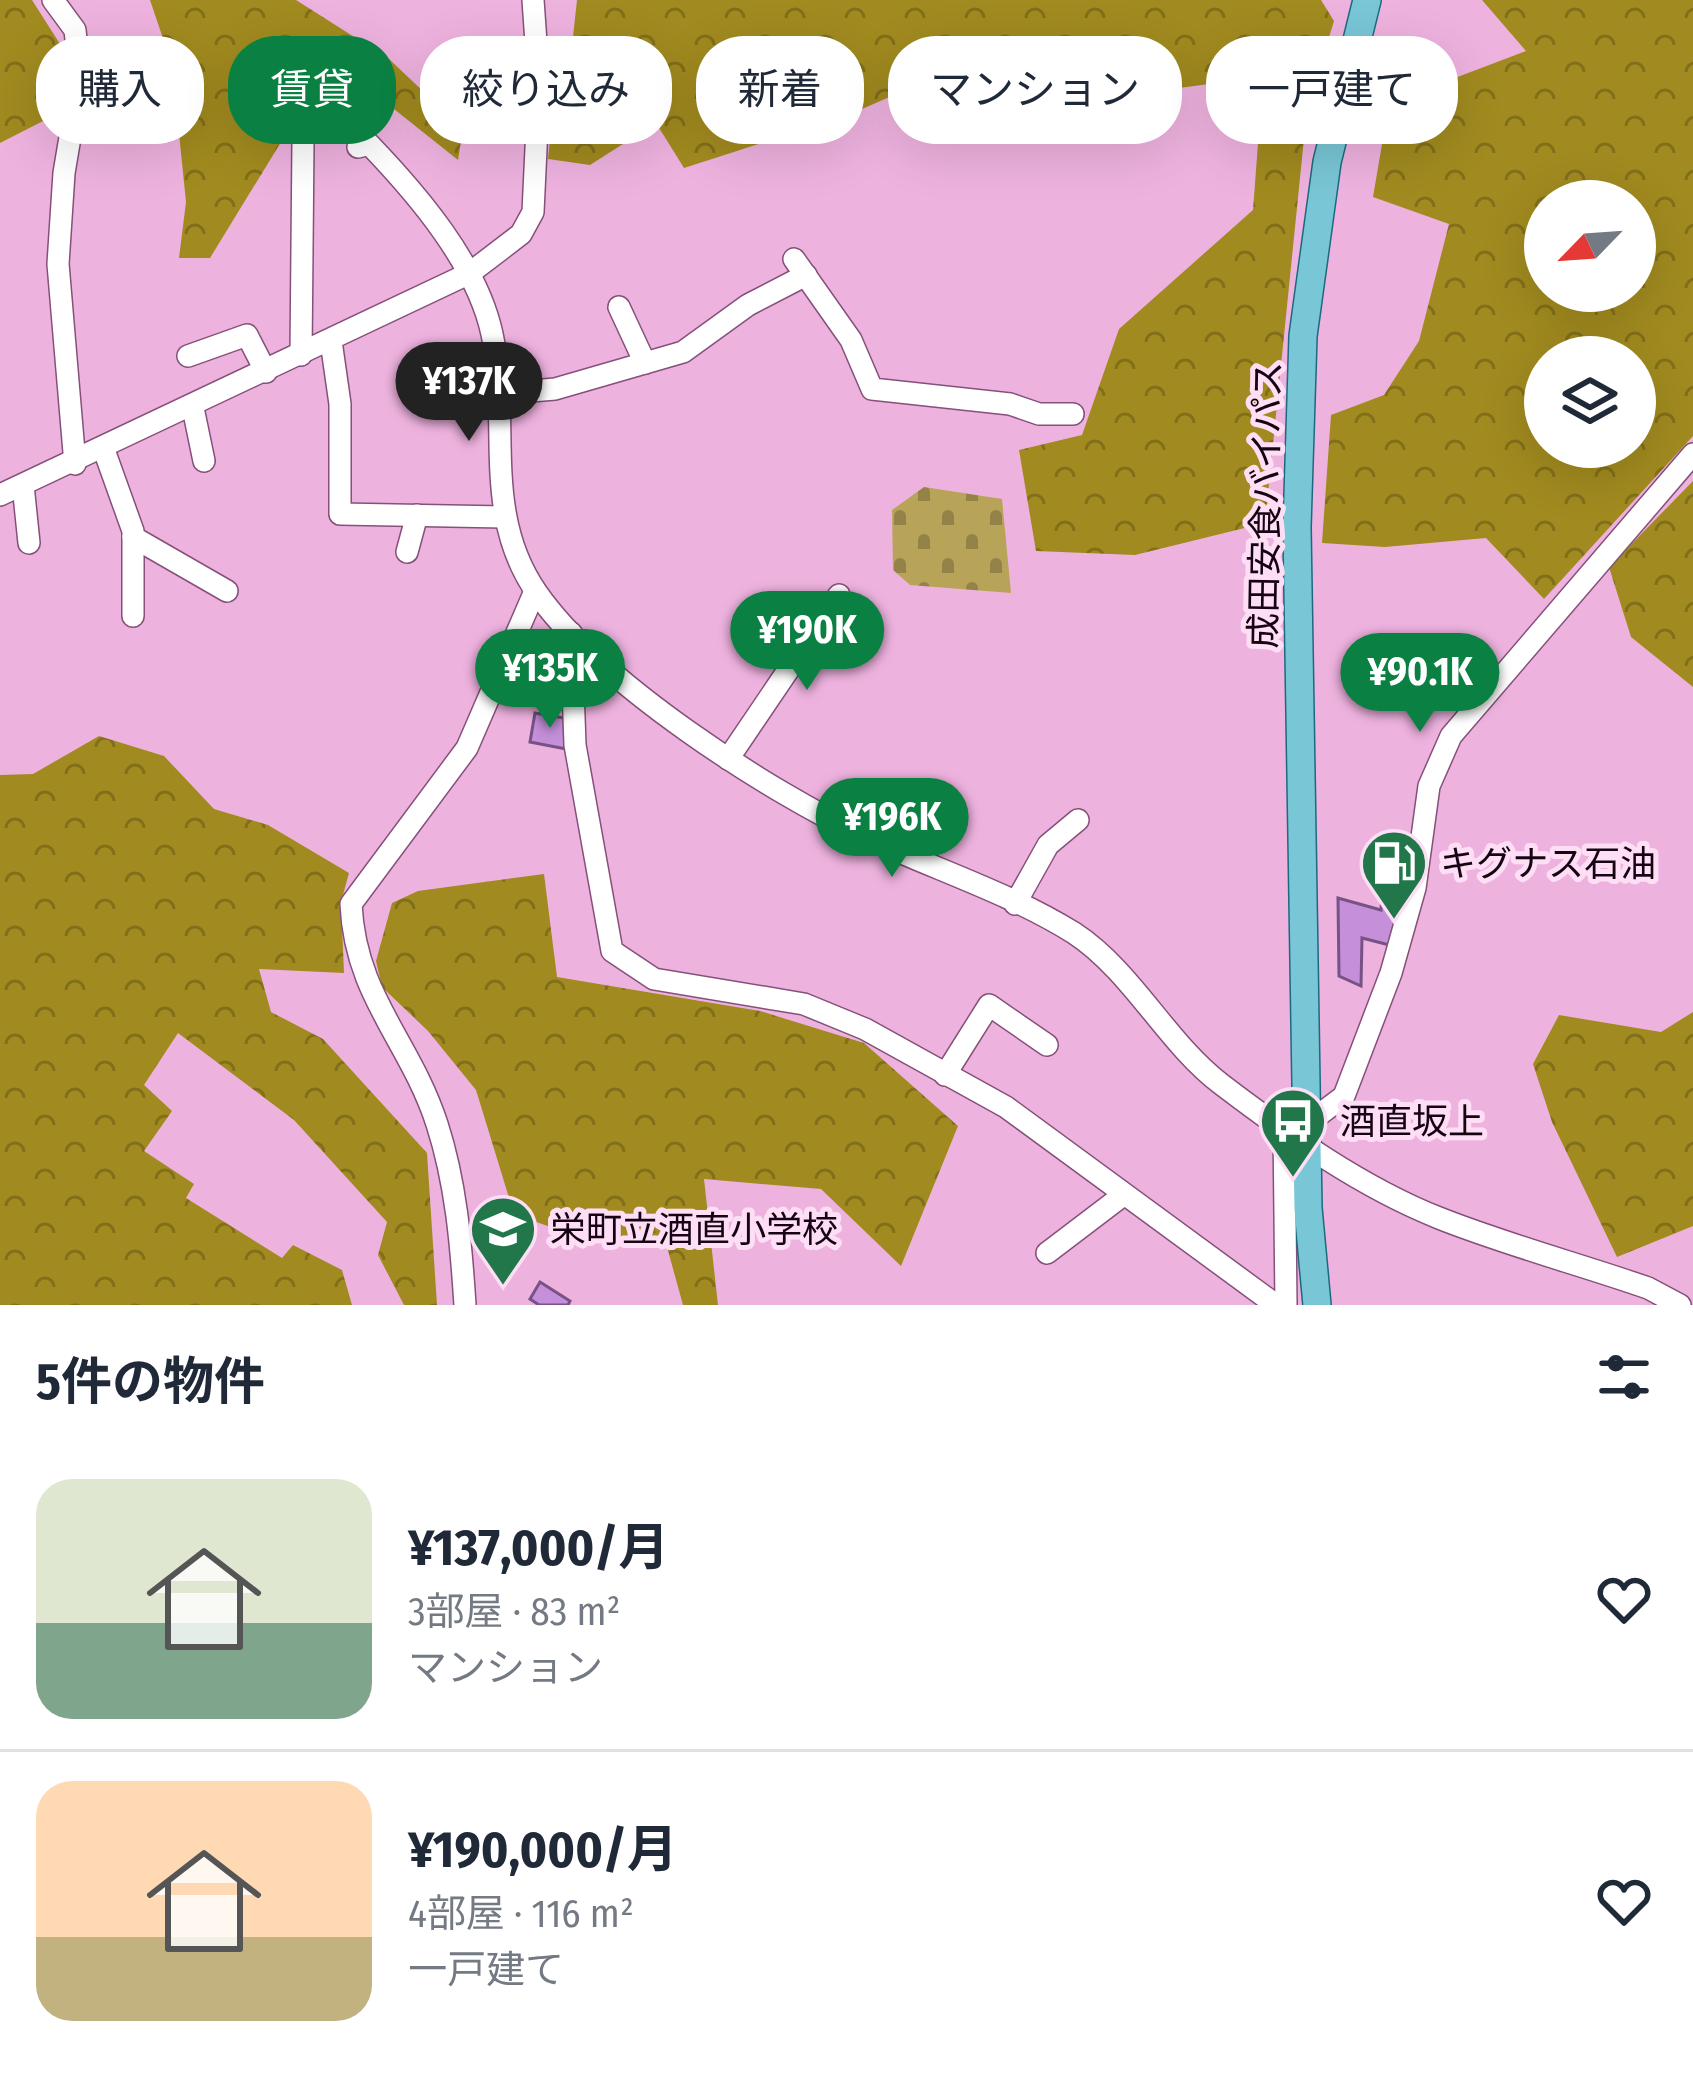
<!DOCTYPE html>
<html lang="ja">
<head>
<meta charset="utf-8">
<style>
	:root { --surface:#fff; --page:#f6f6f7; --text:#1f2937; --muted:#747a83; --line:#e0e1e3; --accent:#0b8043 }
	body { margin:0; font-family:"Fira Sans Condensed","Noto Sans JP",sans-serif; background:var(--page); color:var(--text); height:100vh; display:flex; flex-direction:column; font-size:45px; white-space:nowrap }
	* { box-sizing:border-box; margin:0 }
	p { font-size:39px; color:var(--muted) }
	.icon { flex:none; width:66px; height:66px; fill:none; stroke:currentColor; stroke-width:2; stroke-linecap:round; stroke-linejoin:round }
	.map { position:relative; height:1305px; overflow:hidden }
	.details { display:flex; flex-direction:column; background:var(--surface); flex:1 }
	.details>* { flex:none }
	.banner { position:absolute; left:36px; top:36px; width:1623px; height:108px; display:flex; gap:24px }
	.needle { width:78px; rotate:245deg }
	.fabs { position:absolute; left:1524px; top:180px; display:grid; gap:24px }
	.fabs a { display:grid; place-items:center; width:132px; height:132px; border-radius:50%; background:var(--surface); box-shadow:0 12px 48px #0002; font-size:60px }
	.price { position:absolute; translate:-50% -102px; padding:0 27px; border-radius:42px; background:var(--accent); color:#fff; font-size:39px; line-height:78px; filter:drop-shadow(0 3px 6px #0008) }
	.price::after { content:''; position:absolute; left:50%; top:72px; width:36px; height:27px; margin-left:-18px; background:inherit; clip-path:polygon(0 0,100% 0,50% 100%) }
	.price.selected { background:#222; color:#fff }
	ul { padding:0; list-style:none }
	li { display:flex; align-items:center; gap:36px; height:300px; padding:0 36px }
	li+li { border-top:3px solid var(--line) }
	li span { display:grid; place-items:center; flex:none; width:336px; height:240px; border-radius:36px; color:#555 }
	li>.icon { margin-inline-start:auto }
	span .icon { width:144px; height:144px; fill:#fffc; stroke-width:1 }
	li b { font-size:51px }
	h2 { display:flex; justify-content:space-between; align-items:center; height:144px; padding:0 36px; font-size:51px }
	.tag { padding:0 42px; border-radius:48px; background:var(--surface); box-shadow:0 12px 48px #0002; font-size:42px; line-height:108px }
	.tag.selected { background:var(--accent); color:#fff }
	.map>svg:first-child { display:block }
	.forest { fill:url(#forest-crowns); fill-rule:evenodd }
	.cemetery { fill:url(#cemetery-stones) }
	.building { fill:#c58fda; stroke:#775286; stroke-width:3 }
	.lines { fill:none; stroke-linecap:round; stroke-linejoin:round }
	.minor-casing { stroke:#855079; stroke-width:24 }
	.major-casing { stroke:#1d6980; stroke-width:30 }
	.minor { stroke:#fff; stroke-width:21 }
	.major { stroke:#79c6d6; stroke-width:27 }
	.labels { text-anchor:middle; stroke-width:10; stroke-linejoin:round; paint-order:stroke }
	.street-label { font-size:36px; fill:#170413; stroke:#fddef5 }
	.poi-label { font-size:36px; fill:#170413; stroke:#fddef5; text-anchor:start }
</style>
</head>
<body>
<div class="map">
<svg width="1693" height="1305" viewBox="0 0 1693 1305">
	<defs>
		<pattern id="forest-crowns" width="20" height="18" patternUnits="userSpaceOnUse" patternTransform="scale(3)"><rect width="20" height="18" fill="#a18a1f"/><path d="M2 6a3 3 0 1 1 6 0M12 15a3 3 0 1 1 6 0" fill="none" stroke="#826f1a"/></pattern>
		<pattern id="cemetery-stones" width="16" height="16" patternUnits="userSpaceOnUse" patternTransform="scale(3)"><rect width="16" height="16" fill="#b7a459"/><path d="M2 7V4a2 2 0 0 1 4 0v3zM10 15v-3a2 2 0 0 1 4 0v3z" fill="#948348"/></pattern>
	</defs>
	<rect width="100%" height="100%" fill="#eeb2df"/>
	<g class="forest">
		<path d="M 0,0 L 32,0 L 67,55 L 49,118 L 0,143 Z"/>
		<path d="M 150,0 L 296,0 L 389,59 L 463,129 L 458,160 L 355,78 L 300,111 L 210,258 L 179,258 L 186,202 L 172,65 Z"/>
		<path d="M 577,0 L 1321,0 L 1334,21 L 1307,109 L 1265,523 L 1135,555 L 1036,551 L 1019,450 L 1082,435 L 1119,329 L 1253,210 L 1263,77 L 1095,99 L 1009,59 L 965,64 L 846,116 L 684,168 L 656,123 L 590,165 L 548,159 L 557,69 L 571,55 Z"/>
		<path d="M 1482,0 L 1693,0 L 1693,436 L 1544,599 L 1486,538 L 1385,547 L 1322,543 L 1331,415 L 1384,395 L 1419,341 L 1449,224 L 1373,197 L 1389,103 L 1526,51 ZM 1545,201 L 1635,201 L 1635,291 L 1545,291 ZM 1545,357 L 1635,357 L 1635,447 L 1545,447 Z"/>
		<path d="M 1693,481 L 1693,687 L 1631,637 L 1609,567 Z"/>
		<path d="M 99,736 L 164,756 L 214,809 L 268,825 L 349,873 L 341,902 L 344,973 L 259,969 L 271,1012 L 323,1039 L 427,1153 L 437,1305 L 404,1305 L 378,1255 L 387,1222 L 294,1120 L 178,1033 L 144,1085 L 172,1111 L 144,1151 L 194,1184 L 186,1198 L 282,1258 L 293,1245 L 342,1270 L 352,1305 L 0,1305 L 0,775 L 33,774 Z"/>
		<path d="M 544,874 L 557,977 L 760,1011 L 864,1043 L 958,1126 L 901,1266 L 821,1189 L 704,1179 L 718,1305 L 683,1305 L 667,1247 L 581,1238 L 514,1214 L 476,1090 L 428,1031 L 382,987 L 376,961 L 392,903 L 418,891 Z"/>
		<path d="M 1693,1012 L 1693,1226 L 1617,1257 L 1552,1122 L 1533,1064 L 1559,1015 L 1661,1032 Z"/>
	</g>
	<path class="cemetery" d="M 924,487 L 1002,499 L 1011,593 L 910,585 L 893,570 L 892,510 Z"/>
	<g class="building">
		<path d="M 535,713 L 570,719 L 566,749 L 530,742 Z"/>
		<path d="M 1382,891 L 1410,902 L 1397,947 L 1362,938 L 1361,986 L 1339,976 L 1338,898 L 1381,910 Z"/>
		<path d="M 540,1282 L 570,1301 L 568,1305 L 539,1305 L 530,1299 Z"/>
	</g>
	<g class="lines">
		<g class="minor-casing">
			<g id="minor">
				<path d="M 53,0 L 75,30 L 80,78 L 64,173 L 58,264 L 75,464"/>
				<path d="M 358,147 L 369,144 C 418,195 477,264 492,334 C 511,422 481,513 537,593 C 599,682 767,791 866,837 C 934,869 1010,893 1074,933 C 1132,971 1166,1042 1221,1084 C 1288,1135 1361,1187 1439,1218 C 1507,1245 1579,1264 1648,1288 L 1680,1305"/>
				<path d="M 794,259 L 851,340 L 872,389 L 1010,404 L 1039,414 L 1073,414"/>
				<path d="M 619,307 L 645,363"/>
				<path d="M 331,341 L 340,404 L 340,514 L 504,517"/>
				<path d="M 301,355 L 303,142"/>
				<path d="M 188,356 L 247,335 L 266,372"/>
				<path d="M 496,394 L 555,389 L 683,352 L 748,305 L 806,275"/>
				<path d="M 193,408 L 204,461"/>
				<path d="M 104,450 L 133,531 L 133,616"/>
				<path d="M 23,485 L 29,543"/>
				<path d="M 0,495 L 470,273 L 521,234 L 533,212 L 539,85 L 533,0"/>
				<path d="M 133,537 L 227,591"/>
				<path d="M 407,552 L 417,515"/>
				<path d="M 571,633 L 575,745 L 612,951 L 654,979 L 804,1004 L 865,1029 L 1006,1107 L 1276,1305"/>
				<path d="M 728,759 L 839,595"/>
				<path d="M 1015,904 L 1048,845 L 1078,820"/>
				<path d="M 945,1075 L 989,1005 L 1047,1045"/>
				<path d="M 1307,1124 L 1344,1096 L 1391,973 L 1415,888 L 1429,786 L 1451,736 L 1693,454"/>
				<path d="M 1284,1127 L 1286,1305"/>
				<path d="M 1047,1253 L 1122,1196"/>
				<path d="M 465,1305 C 461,1243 456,1183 437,1124 C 410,1041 355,996 351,904 L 467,748 L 535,591"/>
			</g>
		</g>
		<g class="major-casing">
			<path id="major" d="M 1317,1305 L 1308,1208 L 1297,527 L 1303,336 L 1327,162 L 1367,0"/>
		</g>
		<use href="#minor" class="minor"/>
		<use href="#major" class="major"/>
	</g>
	<defs>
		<g id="fuel-pin" transform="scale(3.45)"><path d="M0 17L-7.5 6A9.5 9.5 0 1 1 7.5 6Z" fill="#21774a" stroke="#fddef5"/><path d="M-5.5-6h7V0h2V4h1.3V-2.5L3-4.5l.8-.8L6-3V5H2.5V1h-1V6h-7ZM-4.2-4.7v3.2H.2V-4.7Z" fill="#fff"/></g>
		<g id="bus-pin" transform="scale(3.45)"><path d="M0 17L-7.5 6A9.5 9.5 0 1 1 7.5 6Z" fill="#21774a" stroke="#fddef5"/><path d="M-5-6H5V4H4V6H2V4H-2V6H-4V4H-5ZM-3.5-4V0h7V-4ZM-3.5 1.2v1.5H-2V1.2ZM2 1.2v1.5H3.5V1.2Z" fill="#fff"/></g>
		<g id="school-pin" transform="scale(3.45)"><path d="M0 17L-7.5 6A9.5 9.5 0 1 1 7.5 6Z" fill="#21774a" stroke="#fddef5"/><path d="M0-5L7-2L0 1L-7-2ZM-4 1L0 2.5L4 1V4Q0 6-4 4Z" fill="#fff"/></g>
	</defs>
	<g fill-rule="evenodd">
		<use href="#fuel-pin" x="1394" y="863"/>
		<use href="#bus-pin" x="1293" y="1121"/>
		<use href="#school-pin" x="503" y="1229"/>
	</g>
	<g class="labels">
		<g class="street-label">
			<text transform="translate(1265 505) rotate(-89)" y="13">成田安食バイパス</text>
		</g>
		<g class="poi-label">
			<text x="1440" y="876">キグナス石油</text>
			<text x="1340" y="1134">酒直坂上</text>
			<text x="550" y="1242">栄町立酒直小学校</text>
		</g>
	</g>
</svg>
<div class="fabs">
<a><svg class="needle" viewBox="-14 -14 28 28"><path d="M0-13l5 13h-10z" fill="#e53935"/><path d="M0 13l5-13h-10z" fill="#747a83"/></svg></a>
<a><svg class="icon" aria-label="layers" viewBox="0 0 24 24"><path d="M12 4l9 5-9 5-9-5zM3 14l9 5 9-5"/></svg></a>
</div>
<b class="price selected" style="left:469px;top:444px">¥137K</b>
<b class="price" style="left:807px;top:693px">¥190K</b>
<b class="price" style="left:550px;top:731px">¥135K</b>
<b class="price" style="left:1420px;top:735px">¥90.1K</b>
<b class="price" style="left:892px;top:880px">¥196K</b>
<div class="banner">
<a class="tag">購入</a>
<a class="tag selected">賃貸</a>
<a class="tag">絞り込み</a>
<a class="tag">新着</a>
<a class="tag">マンション</a>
<a class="tag">一戸建て</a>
</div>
</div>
<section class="details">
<h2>5件の物件<svg class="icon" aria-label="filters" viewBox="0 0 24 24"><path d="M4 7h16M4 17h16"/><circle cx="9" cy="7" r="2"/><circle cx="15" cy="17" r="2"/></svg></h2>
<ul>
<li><span style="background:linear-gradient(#dfe7d0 60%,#7fa58c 0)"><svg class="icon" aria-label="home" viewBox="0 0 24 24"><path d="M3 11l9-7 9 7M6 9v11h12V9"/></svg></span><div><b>¥137,000/月</b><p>3部屋 · 83 m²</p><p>マンション</p></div><svg class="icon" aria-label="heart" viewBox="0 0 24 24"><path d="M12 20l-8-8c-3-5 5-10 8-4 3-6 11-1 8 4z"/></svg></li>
<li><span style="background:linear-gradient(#ffd9b3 65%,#c2b280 0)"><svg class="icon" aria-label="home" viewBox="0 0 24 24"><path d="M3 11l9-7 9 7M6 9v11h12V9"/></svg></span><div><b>¥190,000/月</b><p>4部屋 · 116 m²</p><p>一戸建て</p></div><svg class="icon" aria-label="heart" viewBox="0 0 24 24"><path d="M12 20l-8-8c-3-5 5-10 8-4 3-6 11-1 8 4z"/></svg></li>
</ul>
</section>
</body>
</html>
